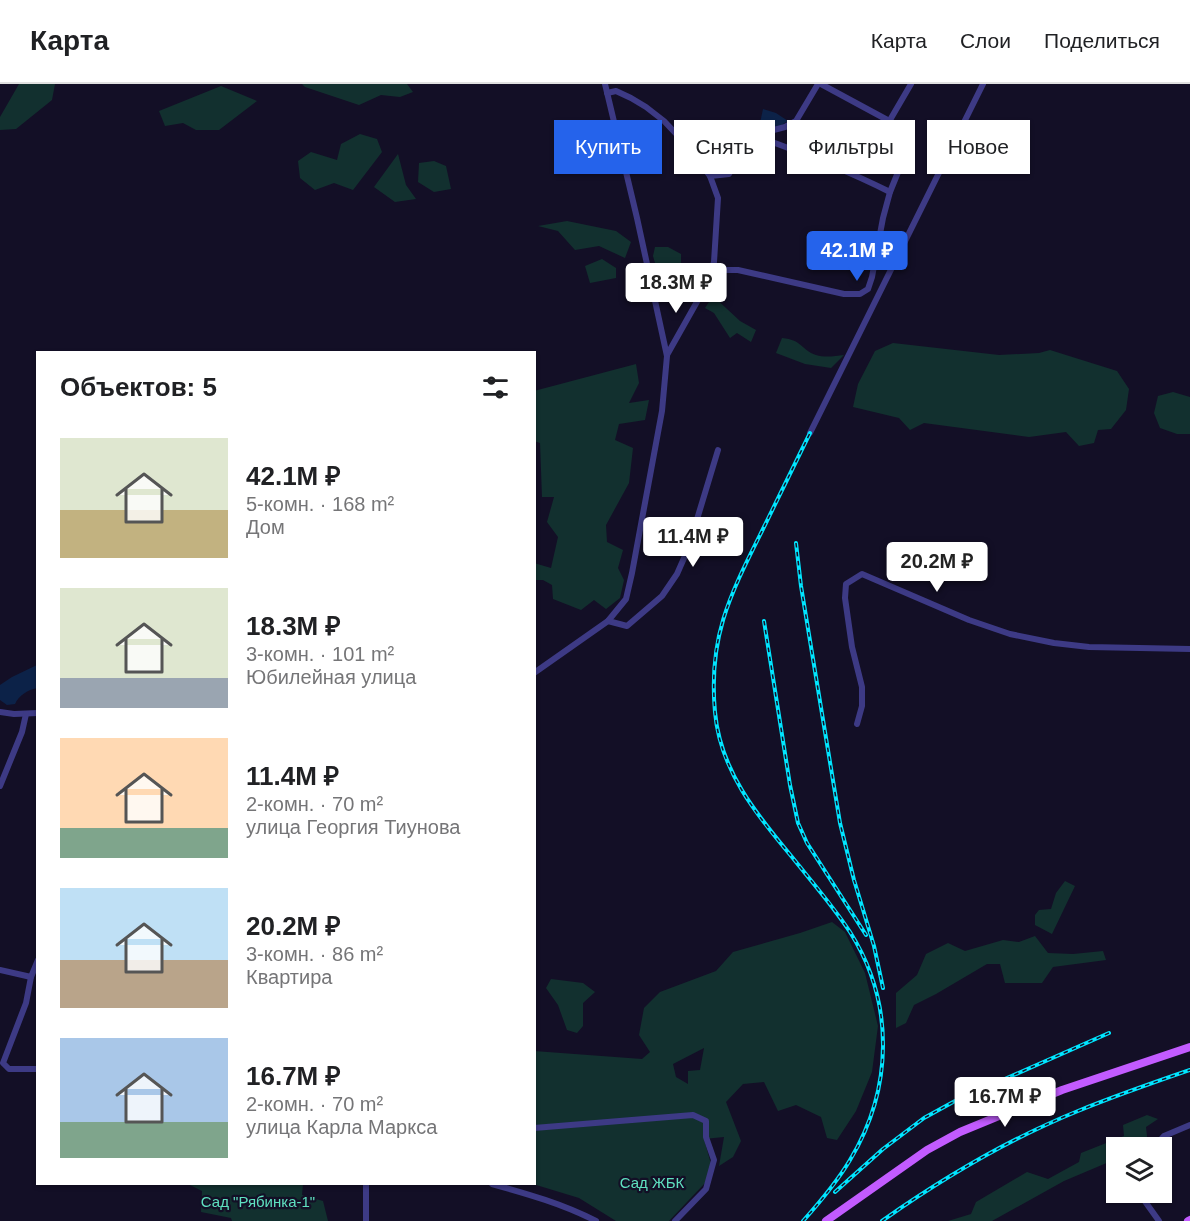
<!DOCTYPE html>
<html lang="ru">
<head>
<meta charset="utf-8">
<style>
	:root { --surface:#fff; --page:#f2f2f2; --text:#202124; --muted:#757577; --line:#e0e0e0; --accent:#2563eb }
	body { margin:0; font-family:Arial,sans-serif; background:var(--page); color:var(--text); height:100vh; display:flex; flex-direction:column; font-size:22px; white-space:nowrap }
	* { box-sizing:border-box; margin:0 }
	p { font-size:20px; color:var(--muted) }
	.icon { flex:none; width:33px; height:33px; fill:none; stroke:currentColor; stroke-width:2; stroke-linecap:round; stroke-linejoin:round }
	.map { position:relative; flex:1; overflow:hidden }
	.details { position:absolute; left:36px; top:267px; width:500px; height:834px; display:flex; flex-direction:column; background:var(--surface); border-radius:0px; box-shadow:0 2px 4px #0004 }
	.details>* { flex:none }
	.hud { position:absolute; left:554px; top:36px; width:546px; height:54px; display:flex; gap:12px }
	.fabs { position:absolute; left:1106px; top:1053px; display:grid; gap:12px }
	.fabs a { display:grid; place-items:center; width:66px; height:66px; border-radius:0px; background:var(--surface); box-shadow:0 2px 4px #0004; font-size:30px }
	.price { position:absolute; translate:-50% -51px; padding:0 14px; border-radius:6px; background:#fff; color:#222; font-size:20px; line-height:39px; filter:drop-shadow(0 2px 3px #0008) }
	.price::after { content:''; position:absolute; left:50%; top:36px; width:18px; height:14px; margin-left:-9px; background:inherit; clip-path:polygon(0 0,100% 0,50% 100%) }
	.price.on { background:var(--accent); color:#fff }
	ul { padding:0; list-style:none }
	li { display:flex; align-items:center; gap:18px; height:150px; padding:0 24px }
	li span { display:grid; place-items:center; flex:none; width:168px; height:120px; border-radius:0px; color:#555 }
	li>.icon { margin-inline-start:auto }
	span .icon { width:72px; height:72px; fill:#fffc; stroke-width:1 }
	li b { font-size:26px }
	h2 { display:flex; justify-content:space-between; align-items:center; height:72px; padding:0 24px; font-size:26px }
	.pill { padding:0 21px; border-radius:0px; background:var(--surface); box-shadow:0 2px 4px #0004; font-size:21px; line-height:54px }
	.pill.on { background:var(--accent); color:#fff }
	header { display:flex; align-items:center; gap:36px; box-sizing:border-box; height:84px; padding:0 30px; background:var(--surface); border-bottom:2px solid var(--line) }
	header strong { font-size:28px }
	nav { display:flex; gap:33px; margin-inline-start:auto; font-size:21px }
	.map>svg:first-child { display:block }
	.green { fill:#12302f; fill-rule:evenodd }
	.water { fill:#0c2248 }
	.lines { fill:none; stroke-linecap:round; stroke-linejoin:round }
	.minor { stroke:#3d3a85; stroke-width:6 }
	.major { stroke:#c25bff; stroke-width:8 }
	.rail-casing { stroke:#00e5ff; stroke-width:4 }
	.rail { stroke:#130f26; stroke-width:1.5; stroke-dasharray:4.5; stroke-linecap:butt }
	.labels { text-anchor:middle; stroke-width:4.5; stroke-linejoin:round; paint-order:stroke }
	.park-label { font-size:15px; fill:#5fe0c0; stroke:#130f26 }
</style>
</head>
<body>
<header>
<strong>Карта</strong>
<nav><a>Карта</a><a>Слои</a><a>Поделиться</a></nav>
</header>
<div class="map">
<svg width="1190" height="1137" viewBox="0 0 1190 1137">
	<rect width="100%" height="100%" fill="#130f26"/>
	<g class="green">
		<path d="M 19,0 L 55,0 L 52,16 L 16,45 L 0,46 L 0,33 Z"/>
		<path d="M 302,0 L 407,0 L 413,8 L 400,13 L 381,11 L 359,21 L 305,3 Z"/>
		<path d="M 221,2 L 257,17 L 219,46 L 196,46 L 183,39 L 165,42 L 159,27 Z"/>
		<path d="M 360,50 L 377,55 L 382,68 L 353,106 L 334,99 L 315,106 L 300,94 L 298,77 L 311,68 L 337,76 L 341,60 Z"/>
		<path d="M 398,70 L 406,101 L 416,115 L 395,118 L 374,103 Z"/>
		<path d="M 434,77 L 446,82 L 451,105 L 434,108 L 418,98 L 419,79 Z"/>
		<path d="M 567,137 L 616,147 L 631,158 L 625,174 L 599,162 L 575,166 L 558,147 L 538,142 Z"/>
		<path d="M 655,163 L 668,163 L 681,170 L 681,183 L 698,193 L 693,196 L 655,179 L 653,172 Z"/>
		<path d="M 602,175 L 616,184 L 616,194 L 590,199 L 585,182 Z"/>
		<path d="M 713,212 L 740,237 L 756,246 L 751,258 L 737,249 L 730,254 L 714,229 L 705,224 Z"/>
		<path d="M 782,254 C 803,256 801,266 816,271 C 825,274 835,272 844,271 L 831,284 L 805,280 L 776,269 Z"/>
		<path d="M 893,259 L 999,271 L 1039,269 L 1050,266 L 1117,287 L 1129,305 L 1126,326 L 1111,345 L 1098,346 L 1094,359 L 1079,362 L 1066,348 L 1029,353 L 924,339 L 910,346 L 899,334 L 853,323 L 858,300 L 875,267 Z"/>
		<path d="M 636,280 L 639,299 L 629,319 L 649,316 L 645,336 L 619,340 L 615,356 L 633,364 L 629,399 L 606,441 L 607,458 L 623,466 L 618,484 L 624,496 L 620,514 L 606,525 L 594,516 L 581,526 L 553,515 L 552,501 L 543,496 L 534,496 L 534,479 L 551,484 L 558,453 L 547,438 L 554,413 L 542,413 L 540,359 L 534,357 L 534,307 Z"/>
		<path d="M 1173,308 L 1190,313 L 1190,350 L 1177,350 L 1160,344 L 1154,329 L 1158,312 Z"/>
		<path d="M 1065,797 L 1075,802 L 1052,850 L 1035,841 L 1035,831 L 1039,826 L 1051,825 L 1056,809 Z"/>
		<path d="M 832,838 L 845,848 L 865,889 L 878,942 L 872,988 L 856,1027 L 837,1056 L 827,1054 L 821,1033 L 796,1021 L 778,1027 L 764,998 L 743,1000 L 726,1018 L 741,1057 L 733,1073 L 719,1082 L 724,1053 L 704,1055 L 711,1080 L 705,1099 L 669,1137 L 616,1137 L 579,1114 L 533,1100 L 534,1100 L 534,967 L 642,975 L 650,968 L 639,951 L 644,924 L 660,908 L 716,887 L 733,868 L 800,849 ZM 704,964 L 700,986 L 688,987 L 688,1000 L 676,993 L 673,980 Z"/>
		<path d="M 1035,852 L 1048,869 L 1073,870 L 1103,867 L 1106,876 L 1053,883 L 1042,899 L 1005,899 L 1000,880 L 987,880 L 936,910 L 914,921 L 906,939 L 896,944 L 896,909 L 917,891 L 926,870 L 948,859 L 965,867 L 1003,856 L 1019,858 Z"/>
		<path d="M 551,895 L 583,899 L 595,908 L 583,919 L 583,942 L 577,949 L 567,946 L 558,921 L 546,904 Z"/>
		<path d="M 1147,1031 L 1158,1035 L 1146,1043 L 1148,1062 L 1144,1063 L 1116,1064 L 1116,1075 L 1064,1097 L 992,1137 L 948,1137 L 971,1130 L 976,1118 L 1027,1088 L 1048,1095 L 1079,1078 L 1081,1069 L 1124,1052 L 1123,1041 Z"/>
		<path d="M 188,1100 L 303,1100 L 302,1111 L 323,1117 L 328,1137 L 232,1137 L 231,1134 L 201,1128 L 202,1107 Z"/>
	</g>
	<g class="water">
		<path d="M 763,25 L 776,29 L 788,37 L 775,45 L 760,39 Z"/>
		<path d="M 37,581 L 37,604 C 28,606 19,611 15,620 L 7,621 L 0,616 L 0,601 L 12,593 Z"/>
	</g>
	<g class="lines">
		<g class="minor">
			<path d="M 607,9 L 616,7 L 631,14 L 646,23 L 664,37 L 681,55 L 710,92 L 718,114 L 714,178 L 707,200 L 667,271"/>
			<path d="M 890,36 L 911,0"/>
			<path d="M 755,54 L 761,54 C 806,70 848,87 890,108"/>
			<path d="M 710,92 L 729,90 L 752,54 L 762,49 L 785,43 L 796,37 L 818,0"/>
			<path d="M 707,200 L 725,186 L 738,186 L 844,210 L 860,210 L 868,205 L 872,193 L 883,134 L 890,108 L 907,66 L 909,56 L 906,46 L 821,0"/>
			<path d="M 810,349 L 983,0"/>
			<path d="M 608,537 L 627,542 L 662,512 L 677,490 L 688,465 L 718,366"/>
			<path d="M 534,589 L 608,537 L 626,515 L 632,489 L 662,327 L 667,272 L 637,134 L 605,0"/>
			<path d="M 0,628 L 14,630 L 38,629"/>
			<path d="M 857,640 L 862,622 L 862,603 L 852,563 L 845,514 L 846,500 L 862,490 L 969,536 L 1010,550 L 1054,559 L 1089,563 L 1190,565"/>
			<path d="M 0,702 L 22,648 L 26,630"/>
			<path d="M 38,876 L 31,893 L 26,919 L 3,979 L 9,985 L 38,985"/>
			<path d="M 0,886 L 31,893"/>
			<path d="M 534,1044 L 693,1031 L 706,1037 L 706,1053 L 714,1076 L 706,1105 L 675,1137"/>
			<path d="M 1155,1064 L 1155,1062 L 1164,1052 L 1190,1041"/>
			<path d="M 366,1100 L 366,1137"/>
			<path d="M 492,1100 C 528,1110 563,1120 596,1137"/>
			<path d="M 1142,1108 L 1144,1116 L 1159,1137"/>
		</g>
		<g class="major">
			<path d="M 826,1137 L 927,1066 L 960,1048 L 1062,1006 L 1190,963"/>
			<path d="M 1188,1137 L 1190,1136"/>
		</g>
		<g class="rail-casing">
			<g id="rail">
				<path d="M 796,459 L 801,502 L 840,739 L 854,796 L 874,862 L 883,904"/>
				<path d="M 764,537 L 790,701 L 798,739 L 807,759 L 866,851"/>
				<path d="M 835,1108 L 883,1065 L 924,1034 L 955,1017 L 1109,949"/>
				<path d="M 803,1137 C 820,1118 837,1098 850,1076 C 893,1005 895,919 850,848 C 833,822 812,798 792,773 C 756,730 720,686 715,628 C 708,553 730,511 762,447 C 778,414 794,382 810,349"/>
				<path d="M 882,1137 C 943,1094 1009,1055 1078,1027 C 1115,1012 1152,999 1190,986"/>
			</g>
		</g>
		<use href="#rail" class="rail"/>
	</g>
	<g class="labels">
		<g class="park-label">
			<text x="652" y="1104">Сад ЖБК</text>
			<text x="258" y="1123">Сад "Рябинка-1"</text>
		</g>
	</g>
</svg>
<div class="fabs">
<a><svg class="icon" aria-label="layers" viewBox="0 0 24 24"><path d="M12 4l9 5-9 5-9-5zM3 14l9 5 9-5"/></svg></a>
</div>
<b class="price on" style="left:857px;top:198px">42.1M ₽</b>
<b class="price" style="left:676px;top:230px">18.3M ₽</b>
<b class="price" style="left:693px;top:484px">11.4M ₽</b>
<b class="price" style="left:937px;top:509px">20.2M ₽</b>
<b class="price" style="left:1005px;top:1044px">16.7M ₽</b>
<div class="hud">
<a class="pill on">Купить</a>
<a class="pill">Снять</a>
<a class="pill">Фильтры</a>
<a class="pill">Новое</a>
</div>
<section class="details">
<h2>Объектов: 5<svg class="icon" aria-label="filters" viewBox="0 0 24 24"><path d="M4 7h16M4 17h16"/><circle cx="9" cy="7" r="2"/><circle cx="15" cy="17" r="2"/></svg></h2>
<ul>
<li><span style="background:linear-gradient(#dfe7d0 60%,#c2b280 0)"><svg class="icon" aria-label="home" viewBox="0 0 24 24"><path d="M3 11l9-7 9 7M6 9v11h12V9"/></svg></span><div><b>42.1M ₽</b><p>5-комн. · 168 m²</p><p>Дом</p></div></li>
<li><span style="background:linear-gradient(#dfe7d0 75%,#9aa5b1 0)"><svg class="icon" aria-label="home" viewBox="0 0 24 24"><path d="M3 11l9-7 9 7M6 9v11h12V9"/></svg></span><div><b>18.3M ₽</b><p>3-комн. · 101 m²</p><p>Юбилейная улица</p></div></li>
<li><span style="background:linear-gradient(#ffd9b3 75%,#7fa58c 0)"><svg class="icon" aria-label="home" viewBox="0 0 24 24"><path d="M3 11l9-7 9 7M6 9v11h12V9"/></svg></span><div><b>11.4M ₽</b><p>2-комн. · 70 m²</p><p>улица Георгия Тиунова</p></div></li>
<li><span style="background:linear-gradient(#bfe0f5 60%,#b9a48a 0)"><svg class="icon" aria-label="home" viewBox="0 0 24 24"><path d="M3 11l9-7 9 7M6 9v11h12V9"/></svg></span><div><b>20.2M ₽</b><p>3-комн. · 86 m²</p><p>Квартира</p></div></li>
<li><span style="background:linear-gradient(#a9c7e8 70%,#7fa58c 0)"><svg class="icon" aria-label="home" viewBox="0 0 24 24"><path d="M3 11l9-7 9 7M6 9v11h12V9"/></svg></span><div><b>16.7M ₽</b><p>2-комн. · 70 m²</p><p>улица Карла Маркса</p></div></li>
</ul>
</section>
</div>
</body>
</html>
